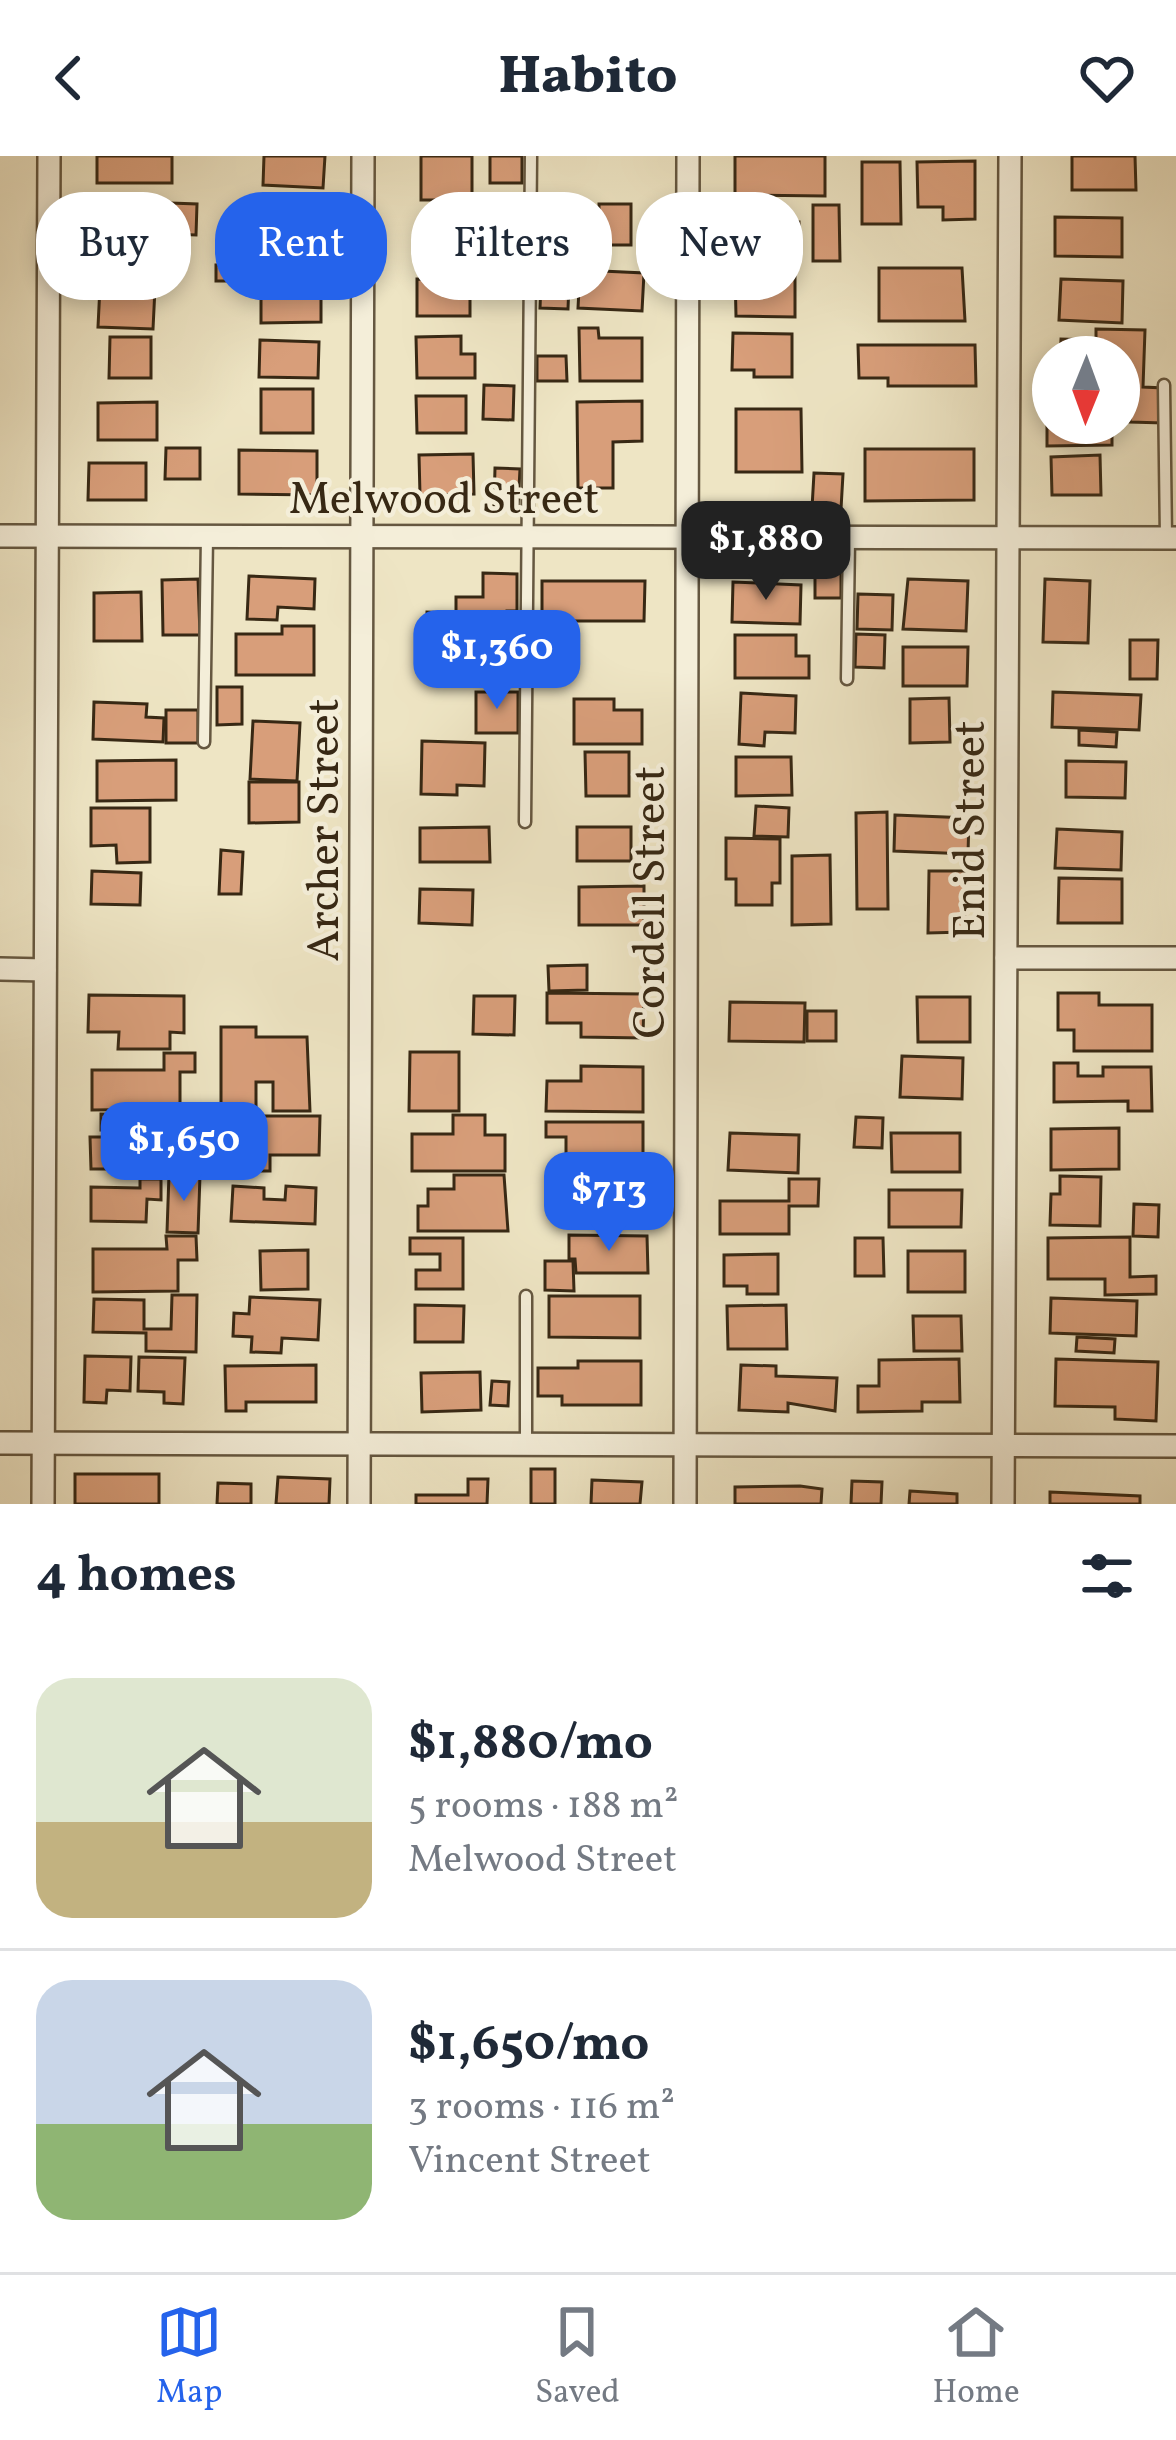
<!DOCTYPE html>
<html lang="en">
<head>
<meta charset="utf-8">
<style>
	:root { --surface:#fff; --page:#f6f6f7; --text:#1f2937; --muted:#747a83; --line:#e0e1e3; --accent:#2563eb }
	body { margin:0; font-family:Vollkorn,serif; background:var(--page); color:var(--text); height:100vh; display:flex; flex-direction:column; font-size:45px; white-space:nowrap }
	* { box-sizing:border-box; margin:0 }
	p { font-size:39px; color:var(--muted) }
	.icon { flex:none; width:66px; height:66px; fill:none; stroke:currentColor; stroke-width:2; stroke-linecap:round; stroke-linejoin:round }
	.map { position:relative; height:1348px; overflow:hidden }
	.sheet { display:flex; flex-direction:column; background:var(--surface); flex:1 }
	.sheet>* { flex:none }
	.guide { position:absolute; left:36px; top:36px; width:1104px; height:108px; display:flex; gap:24px }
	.needle { width:78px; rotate:181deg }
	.controls { position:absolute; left:1032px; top:180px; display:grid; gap:24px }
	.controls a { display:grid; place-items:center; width:108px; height:108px; border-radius:50%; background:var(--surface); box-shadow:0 6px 18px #0003; font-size:60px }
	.price { position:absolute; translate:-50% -102px; padding:0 27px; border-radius:24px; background:var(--accent); color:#fff; font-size:39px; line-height:78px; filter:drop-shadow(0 3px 6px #0008) }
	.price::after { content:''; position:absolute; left:50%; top:72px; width:36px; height:27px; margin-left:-18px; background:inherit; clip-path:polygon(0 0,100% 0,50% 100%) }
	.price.selected { background:#222; color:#fff }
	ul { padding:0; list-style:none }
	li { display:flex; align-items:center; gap:36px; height:300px; padding:0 36px }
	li+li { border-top:3px solid var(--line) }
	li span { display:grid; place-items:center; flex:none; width:336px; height:240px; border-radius:36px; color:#555 }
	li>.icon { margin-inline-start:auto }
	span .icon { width:144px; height:144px; fill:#fffc; stroke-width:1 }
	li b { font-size:51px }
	h2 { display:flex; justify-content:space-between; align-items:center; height:144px; padding:0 36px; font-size:51px }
	.pill { padding:0 42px; border-radius:48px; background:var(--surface); box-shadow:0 6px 18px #0003; font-size:42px; line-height:108px }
	.pill.selected { background:var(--accent); color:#fff }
	header { display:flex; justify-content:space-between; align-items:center; height:156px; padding:0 36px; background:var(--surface); font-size:54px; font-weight:800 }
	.tab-bar { display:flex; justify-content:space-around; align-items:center; height:168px; border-top:3px solid var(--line); background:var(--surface); font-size:33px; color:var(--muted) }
	.tab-bar a { display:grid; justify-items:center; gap:6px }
	.tab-bar .selected { color:var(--accent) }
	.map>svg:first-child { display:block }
	.building { fill:#d89e7a; stroke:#372814; stroke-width:3 }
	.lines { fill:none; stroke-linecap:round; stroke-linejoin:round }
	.lane-casing { stroke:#655740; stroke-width:15 }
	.street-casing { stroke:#655740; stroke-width:26 }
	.lane { stroke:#f4eed9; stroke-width:10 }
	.street { stroke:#f4eed9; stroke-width:21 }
	.labels { text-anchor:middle; stroke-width:9; stroke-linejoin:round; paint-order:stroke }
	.street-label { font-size:45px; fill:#372814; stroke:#f4eed9 }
</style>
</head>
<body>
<header><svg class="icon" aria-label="back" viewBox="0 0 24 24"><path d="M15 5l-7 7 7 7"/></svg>Habito<svg class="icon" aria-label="heart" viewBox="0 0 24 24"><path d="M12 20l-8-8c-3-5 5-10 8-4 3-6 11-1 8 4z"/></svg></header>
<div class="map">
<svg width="1176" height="1348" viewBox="0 0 1176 1348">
	<rect width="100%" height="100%" fill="#eee5c4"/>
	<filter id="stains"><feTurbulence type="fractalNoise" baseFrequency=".00167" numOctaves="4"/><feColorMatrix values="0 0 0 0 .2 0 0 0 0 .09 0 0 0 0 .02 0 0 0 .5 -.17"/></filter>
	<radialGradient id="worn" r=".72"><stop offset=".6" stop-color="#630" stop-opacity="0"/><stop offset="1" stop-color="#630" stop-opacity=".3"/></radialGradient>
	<g class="building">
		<rect x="97" y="0" width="75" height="27"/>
		<path d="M 264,0 L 325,0 L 323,32 L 263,29 Z"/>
		<rect x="421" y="0" width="51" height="44"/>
		<rect x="490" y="0" width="32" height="27"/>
		<path d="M 735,0 L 825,0 L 825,40 L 735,39 Z"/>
		<path d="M 1072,0 L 1135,0 L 1136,34 L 1072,34 Z"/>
		<path d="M 975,5 L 975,63 L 943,64 L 943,51 L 918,51 L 917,6 Z"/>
		<path d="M 862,6 L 900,6 L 901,68 L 862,68 Z"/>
		<path d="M 170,47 L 197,48 L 196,79 L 169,78 Z"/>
		<path d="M 490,48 L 522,48 L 522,90 L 489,90 Z"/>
		<rect x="599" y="48" width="32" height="41"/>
		<path d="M 813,49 L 839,49 L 840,105 L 813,105 Z"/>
		<path d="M 233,50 L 321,50 L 321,85 L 247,85 L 247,104 L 220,104 L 220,81 L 245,82 L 245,68 L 232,68 Z"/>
		<path d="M 1055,61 L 1122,62 L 1122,101 L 1055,100 Z"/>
		<path d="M 733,66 L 799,66 L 799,107 L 733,106 Z"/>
		<path d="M 99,69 L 161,69 L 162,104 L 99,105 Z"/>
		<path d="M 416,70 L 473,70 L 473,105 L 416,106 Z"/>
		<path d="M 250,108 L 251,125 L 216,125 L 216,109 Z"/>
		<rect x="493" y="109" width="25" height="30"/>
		<path d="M 879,112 L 962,112 L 965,165 L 879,165 Z"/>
		<path d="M 580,114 L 644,117 L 642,155 L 578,152 Z"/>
		<path d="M 735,116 L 795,116 L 795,161 L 736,160 Z"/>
		<path d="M 417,123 L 470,124 L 470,160 L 417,160 Z"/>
		<path d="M 1061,123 L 1123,125 L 1122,167 L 1059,164 Z"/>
		<path d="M 541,126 L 569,127 L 568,153 L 540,152 Z"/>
		<path d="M 261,128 L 321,128 L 321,166 L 261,167 Z"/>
		<path d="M 100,130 L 155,132 L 153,173 L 98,171 Z"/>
		<path d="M 579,172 L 598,172 L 599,182 L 642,182 L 642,225 L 580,225 Z"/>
		<path d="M 1096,173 L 1145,174 L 1143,231 L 1164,232 L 1163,267 L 1130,266 L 1131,228 L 1119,228 L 1119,201 L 1060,201 L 1061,183 L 1096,184 Z"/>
		<path d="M 733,177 L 792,178 L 792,221 L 754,221 L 754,214 L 732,214 Z"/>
		<path d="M 461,180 L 461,198 L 475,198 L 475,222 L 417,222 L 416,181 Z"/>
		<path d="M 110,181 L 151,181 L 151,222 L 109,222 Z"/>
		<path d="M 260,184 L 319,186 L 318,222 L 259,221 Z"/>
		<path d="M 858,189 L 975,189 L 976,230 L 888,230 L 888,222 L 859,222 Z"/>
		<path d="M 537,200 L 566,200 L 567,225 L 537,225 Z"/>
		<path d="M 484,229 L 514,230 L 513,264 L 483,263 Z"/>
		<rect x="261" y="233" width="52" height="44"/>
		<path d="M 416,240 L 466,240 L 466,277 L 417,277 Z"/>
		<path d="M 642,245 L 642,285 L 613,286 L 613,332 L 578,332 L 577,246 Z"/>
		<path d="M 157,246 L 157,284 L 98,284 L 98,247 Z"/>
		<path d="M 1047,247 L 1053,247 L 1053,267 L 1112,267 L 1112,289 L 1047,290 Z"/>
		<path d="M 736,253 L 801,253 L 802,316 L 736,316 Z"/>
		<path d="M 166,292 L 200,292 L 200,323 L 165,323 Z"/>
		<path d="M 865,293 L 974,293 L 974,344 L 865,345 Z"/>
		<path d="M 239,294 L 317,295 L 317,339 L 239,338 Z"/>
		<path d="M 473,298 L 474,338 L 420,339 L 419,299 Z"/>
		<path d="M 1100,299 L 1101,339 L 1052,339 L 1051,301 Z"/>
		<path d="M 89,307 L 146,307 L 146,344 L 88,344 Z"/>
		<path d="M 495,312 L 520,313 L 518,351 L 494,349 Z"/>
		<path d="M 814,317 L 843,318 L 841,353 L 812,352 Z"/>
		<rect x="815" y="409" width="26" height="33"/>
		<path d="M 483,417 L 517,418 L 517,455 L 507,455 L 506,508 L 426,506 L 427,456 L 456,457 L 456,441 L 483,441 Z"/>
		<path d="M 249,420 L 315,423 L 314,453 L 278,451 L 277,464 L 247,463 Z"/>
		<path d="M 198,423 L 200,479 L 163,479 L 162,424 Z"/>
		<path d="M 908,423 L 968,425 L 966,475 L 903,473 Z"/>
		<path d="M 1045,423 L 1090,425 L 1088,487 L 1043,486 Z"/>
		<path d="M 542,425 L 645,425 L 644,465 L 542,465 Z"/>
		<path d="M 733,426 L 801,429 L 800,468 L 732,466 Z"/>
		<path d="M 141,436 L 142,485 L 94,485 L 94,437 Z"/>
		<path d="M 858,438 L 893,439 L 892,474 L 857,473 Z"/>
		<path d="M 282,470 L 314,470 L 314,519 L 236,519 L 236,478 L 282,478 Z"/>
		<path d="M 856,478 L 885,479 L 884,512 L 855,511 Z"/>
		<path d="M 735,479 L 796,479 L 796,500 L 809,500 L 809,522 L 735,522 Z"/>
		<path d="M 1130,484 L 1158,484 L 1157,523 L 1130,523 Z"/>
		<path d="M 903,491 L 968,491 L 967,530 L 903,530 Z"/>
		<path d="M 217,531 L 242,531 L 242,568 L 217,569 Z"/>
		<rect x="476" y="536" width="42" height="41"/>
		<path d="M 1053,536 L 1141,539 L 1139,574 L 1052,571 Z"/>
		<path d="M 741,537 L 796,540 L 795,577 L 765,576 L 764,590 L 739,588 Z"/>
		<path d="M 949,542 L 950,586 L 910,587 L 910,543 Z"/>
		<path d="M 574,543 L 614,543 L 614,554 L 642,554 L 642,588 L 574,588 Z"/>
		<path d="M 94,546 L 147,548 L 146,561 L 164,562 L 163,586 L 93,583 Z"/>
		<rect x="166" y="554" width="32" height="33"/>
		<path d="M 253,565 L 300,567 L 297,625 L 250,623 Z"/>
		<path d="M 1079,574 L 1117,576 L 1116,591 L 1079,589 Z"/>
		<path d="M 422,585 L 485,587 L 484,630 L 457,629 L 457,639 L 421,638 Z"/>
		<path d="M 585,596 L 629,596 L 629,640 L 586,640 Z"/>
		<path d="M 736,601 L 791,601 L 792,639 L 736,640 Z"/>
		<path d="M 176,604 L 176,644 L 97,645 L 97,605 Z"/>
		<path d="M 1066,605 L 1126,606 L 1125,642 L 1066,641 Z"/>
		<path d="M 249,626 L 299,626 L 299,666 L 249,667 Z"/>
		<path d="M 756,650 L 789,652 L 788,681 L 754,680 Z"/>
		<path d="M 91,652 L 150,652 L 150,706 L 117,707 L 116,689 L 91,690 Z"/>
		<path d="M 887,656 L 888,753 L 857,753 L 856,657 Z"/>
		<path d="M 895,659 L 969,662 L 968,698 L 894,695 Z"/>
		<path d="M 489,671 L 490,706 L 420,706 L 420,672 Z"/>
		<rect x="577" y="671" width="54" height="34"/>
		<path d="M 1057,673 L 1122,676 L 1121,714 L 1055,712 Z"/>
		<path d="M 726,682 L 780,683 L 780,727 L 772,727 L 772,749 L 736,749 L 736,723 L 726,723 Z"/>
		<path d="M 221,694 L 243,696 L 241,738 L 219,738 Z"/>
		<path d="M 830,699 L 831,768 L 792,769 L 792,700 Z"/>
		<path d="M 92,715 L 141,717 L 140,749 L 91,748 Z"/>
		<path d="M 929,715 L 965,715 L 965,776 L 928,777 Z"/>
		<path d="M 1059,722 L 1122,723 L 1122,767 L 1058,767 Z"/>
		<path d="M 644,730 L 644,769 L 579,769 L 579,731 Z"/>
		<path d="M 420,733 L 473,734 L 472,769 L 419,767 Z"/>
		<path d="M 587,809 L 587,834 L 549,835 L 548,810 Z"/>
		<path d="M 547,837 L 644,838 L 643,882 L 581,881 L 581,867 L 547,867 Z"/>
		<path d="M 1058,837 L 1099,837 L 1099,849 L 1152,849 L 1152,895 L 1074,895 L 1074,874 L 1058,874 Z"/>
		<path d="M 89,839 L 184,840 L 184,877 L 170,876 L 170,893 L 118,893 L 119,876 L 88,876 Z"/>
		<path d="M 474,840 L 515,840 L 514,879 L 473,878 Z"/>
		<path d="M 917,841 L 970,841 L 970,886 L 918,886 Z"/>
		<path d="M 730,846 L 805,847 L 804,886 L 729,885 Z"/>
		<rect x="807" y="855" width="29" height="30"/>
		<path d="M 221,871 L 256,871 L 256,881 L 307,881 L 310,955 L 273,955 L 273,926 L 256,926 L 256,959 L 221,959 Z"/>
		<path d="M 410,896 L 459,896 L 459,955 L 409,955 Z"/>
		<path d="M 164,897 L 195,897 L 195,916 L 180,916 L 180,953 L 92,954 L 92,914 L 164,914 Z"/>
		<path d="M 902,900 L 963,902 L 962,943 L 900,941 Z"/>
		<path d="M 1054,907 L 1078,907 L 1078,920 L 1103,920 L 1103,911 L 1151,911 L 1152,955 L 1128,955 L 1128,945 L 1054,946 Z"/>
		<path d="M 581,910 L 643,911 L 643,956 L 546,955 L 547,925 L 581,925 Z"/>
		<path d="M 101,958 L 163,960 L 162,976 L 101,974 Z"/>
		<rect x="166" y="959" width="40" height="27"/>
		<path d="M 453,959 L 485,959 L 485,979 L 505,979 L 505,1015 L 412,1015 L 412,978 L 453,978 Z"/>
		<path d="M 227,960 L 320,960 L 319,999 L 270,999 L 270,1015 L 227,1015 Z"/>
		<path d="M 856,961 L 883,962 L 882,992 L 854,991 Z"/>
		<path d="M 546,966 L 643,966 L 643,1000 L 566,1000 L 566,981 L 546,981 Z"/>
		<path d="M 1119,972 L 1119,1013 L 1051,1014 L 1051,973 Z"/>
		<path d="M 730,977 L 799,979 L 798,1017 L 728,1014 Z"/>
		<path d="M 891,977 L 960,977 L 960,1016 L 892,1016 Z"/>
		<path d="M 90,981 L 155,981 L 155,1013 L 91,1013 Z"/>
		<path d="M 169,1018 L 200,1019 L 198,1077 L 167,1076 Z"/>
		<path d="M 454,1019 L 504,1019 L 508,1075 L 418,1075 L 418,1050 L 428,1050 L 428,1033 L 454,1033 Z"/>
		<path d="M 1060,1020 L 1101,1021 L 1100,1070 L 1050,1069 L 1051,1038 L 1060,1038 Z"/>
		<path d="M 140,1023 L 161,1023 L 161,1044 L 147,1043 L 146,1066 L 91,1065 L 91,1031 L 140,1032 Z"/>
		<path d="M 789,1023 L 819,1023 L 818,1050 L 789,1050 L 789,1078 L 720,1078 L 720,1045 L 789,1045 Z"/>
		<path d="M 233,1030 L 264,1032 L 264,1043 L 285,1044 L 286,1030 L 316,1032 L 315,1068 L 231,1065 Z"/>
		<path d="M 889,1034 L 962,1034 L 961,1071 L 889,1071 Z"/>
		<path d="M 1134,1048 L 1159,1049 L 1158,1081 L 1133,1080 Z"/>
		<path d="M 569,1079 L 647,1080 L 648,1117 L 576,1117 L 575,1103 L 569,1103 Z"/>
		<path d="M 166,1080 L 196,1080 L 197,1104 L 178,1104 L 178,1135 L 93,1136 L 93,1093 L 167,1093 Z"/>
		<path d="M 1130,1081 L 1130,1121 L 1156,1120 L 1156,1138 L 1105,1139 L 1105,1123 L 1048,1123 L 1048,1082 Z"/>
		<path d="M 410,1082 L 463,1082 L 463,1133 L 416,1133 L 416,1114 L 440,1114 L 440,1098 L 410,1098 Z"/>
		<path d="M 855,1082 L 883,1082 L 884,1120 L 855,1120 Z"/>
		<path d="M 308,1094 L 308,1133 L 261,1134 L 260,1095 Z"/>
		<rect x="908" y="1095" width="57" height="41"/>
		<path d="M 778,1098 L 778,1138 L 747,1138 L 747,1130 L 724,1130 L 724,1099 Z"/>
		<path d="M 545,1105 L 573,1105 L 574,1135 L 545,1134 Z"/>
		<path d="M 172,1139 L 197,1139 L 196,1196 L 146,1195 L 146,1177 L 93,1176 L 94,1143 L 144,1144 L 144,1173 L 171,1173 Z"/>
		<path d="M 549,1140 L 640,1140 L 640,1182 L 549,1181 Z"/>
		<path d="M 250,1141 L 320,1144 L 318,1184 L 282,1182 L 281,1197 L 251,1196 L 252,1181 L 233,1180 L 234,1157 L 249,1158 Z"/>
		<path d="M 1051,1142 L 1137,1145 L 1136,1180 L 1050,1177 Z"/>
		<path d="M 415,1149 L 464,1150 L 463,1186 L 415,1186 Z"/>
		<path d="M 786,1149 L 787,1193 L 728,1193 L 727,1150 Z"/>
		<path d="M 913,1160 L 961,1160 L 962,1195 L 914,1195 Z"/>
		<path d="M 1077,1181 L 1115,1183 L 1114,1197 L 1076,1195 Z"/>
		<path d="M 85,1200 L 131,1201 L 130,1235 L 107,1234 L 106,1247 L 84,1246 Z"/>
		<path d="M 139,1201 L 185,1202 L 183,1248 L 164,1247 L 164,1236 L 138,1235 Z"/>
		<path d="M 959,1203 L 960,1246 L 922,1246 L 922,1255 L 858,1256 L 858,1230 L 879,1230 L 879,1204 Z"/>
		<path d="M 1056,1203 L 1158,1206 L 1156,1265 L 1115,1263 L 1115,1251 L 1055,1250 Z"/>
		<path d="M 578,1205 L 641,1205 L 641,1249 L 562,1249 L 562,1240 L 538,1240 L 538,1212 L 578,1212 Z"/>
		<path d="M 316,1209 L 316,1246 L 246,1246 L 246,1255 L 226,1255 L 225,1210 Z"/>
		<path d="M 741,1209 L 776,1210 L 776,1220 L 837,1222 L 835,1255 L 788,1247 L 788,1256 L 739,1254 Z"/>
		<path d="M 480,1216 L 481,1254 L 422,1256 L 421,1217 Z"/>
		<path d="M 492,1225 L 509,1226 L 508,1250 L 490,1249 Z"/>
		<rect x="531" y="1313" width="24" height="35"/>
		<rect x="75" y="1318" width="84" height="30"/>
		<path d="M 278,1321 L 330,1323 L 329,1348 L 276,1348 Z"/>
		<path d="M 468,1323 L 488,1323 L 487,1348 L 416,1348 L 416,1339 L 468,1339 Z"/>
		<path d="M 592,1324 L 642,1326 L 640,1348 L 591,1348 Z"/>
		<path d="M 852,1325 L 882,1326 L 881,1348 L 851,1348 Z"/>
		<path d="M 218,1327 L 251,1328 L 251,1348 L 217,1348 Z"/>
		<path d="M 800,1330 L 822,1333 L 821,1348 L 735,1348 L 735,1331 Z"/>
		<path d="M 910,1335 L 957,1338 L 957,1348 L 909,1348 Z"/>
		<path d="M 1050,1336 L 1140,1340 L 1140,1348 L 1050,1348 Z"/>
	</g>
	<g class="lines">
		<g class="lane-casing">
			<g id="lane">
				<path d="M 1164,229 L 1166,382"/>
				<path d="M 847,523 L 849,382"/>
				<path d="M 204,586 L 207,380"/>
				<path d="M 525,666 L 531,0"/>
				<path d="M 526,1140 L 526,1289"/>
			</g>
		</g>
		<g class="street-casing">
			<g id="street">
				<path d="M 0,380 L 1176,382"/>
				<path d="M 1006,802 L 1176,802"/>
				<path d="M 0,813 L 45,814"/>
				<path d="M 0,1287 L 1176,1290"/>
				<path d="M 43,1348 L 49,0"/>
				<path d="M 359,1348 L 363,0"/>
				<path d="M 685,1348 L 688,0"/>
				<path d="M 1003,1348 L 1010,0"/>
			</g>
		</g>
		<use href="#lane" class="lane"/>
		<use href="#street" class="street"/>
	</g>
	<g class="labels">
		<g class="street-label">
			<text x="444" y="357">Melwood Street</text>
			<text transform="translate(322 674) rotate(-90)" y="16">Archer Street</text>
			<text transform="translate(968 674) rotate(-90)" y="16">Enid Street</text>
			<text transform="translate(648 746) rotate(-90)" y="16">Cordell Street</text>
		</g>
	</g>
	<rect width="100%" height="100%" filter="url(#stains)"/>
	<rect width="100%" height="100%" fill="url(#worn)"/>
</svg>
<div class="controls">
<a><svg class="needle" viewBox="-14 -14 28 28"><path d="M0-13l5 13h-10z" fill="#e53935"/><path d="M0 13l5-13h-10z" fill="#747a83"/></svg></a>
</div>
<b class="price selected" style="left:766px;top:447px">$1,880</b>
<b class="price" style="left:497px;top:556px">$1,360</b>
<b class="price" style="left:184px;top:1048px">$1,650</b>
<b class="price" style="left:609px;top:1098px">$713</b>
<div class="guide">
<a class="pill">Buy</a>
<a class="pill selected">Rent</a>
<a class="pill">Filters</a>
<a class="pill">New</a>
</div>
</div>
<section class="sheet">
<h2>4 homes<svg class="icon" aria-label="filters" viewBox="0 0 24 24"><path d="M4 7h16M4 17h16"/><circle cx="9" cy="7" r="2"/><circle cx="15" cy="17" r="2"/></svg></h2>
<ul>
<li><span style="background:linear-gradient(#dfe7d0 60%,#c2b280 0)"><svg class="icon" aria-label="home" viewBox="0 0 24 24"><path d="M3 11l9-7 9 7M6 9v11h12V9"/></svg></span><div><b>$1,880/mo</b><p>5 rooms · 188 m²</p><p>Melwood Street</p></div></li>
<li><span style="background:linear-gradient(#c9d6e8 60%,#8fb573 0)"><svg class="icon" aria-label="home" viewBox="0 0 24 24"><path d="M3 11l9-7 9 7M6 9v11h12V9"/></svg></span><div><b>$1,650/mo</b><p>3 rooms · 116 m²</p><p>Vincent Street</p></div></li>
</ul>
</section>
<nav class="tab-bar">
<a class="selected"><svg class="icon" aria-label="map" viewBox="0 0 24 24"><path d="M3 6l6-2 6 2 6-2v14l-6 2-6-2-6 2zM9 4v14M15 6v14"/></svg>Map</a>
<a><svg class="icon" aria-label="saved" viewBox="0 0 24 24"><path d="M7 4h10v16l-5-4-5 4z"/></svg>Saved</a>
<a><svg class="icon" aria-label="home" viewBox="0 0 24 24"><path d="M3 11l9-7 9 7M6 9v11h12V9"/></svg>Home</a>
</nav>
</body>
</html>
